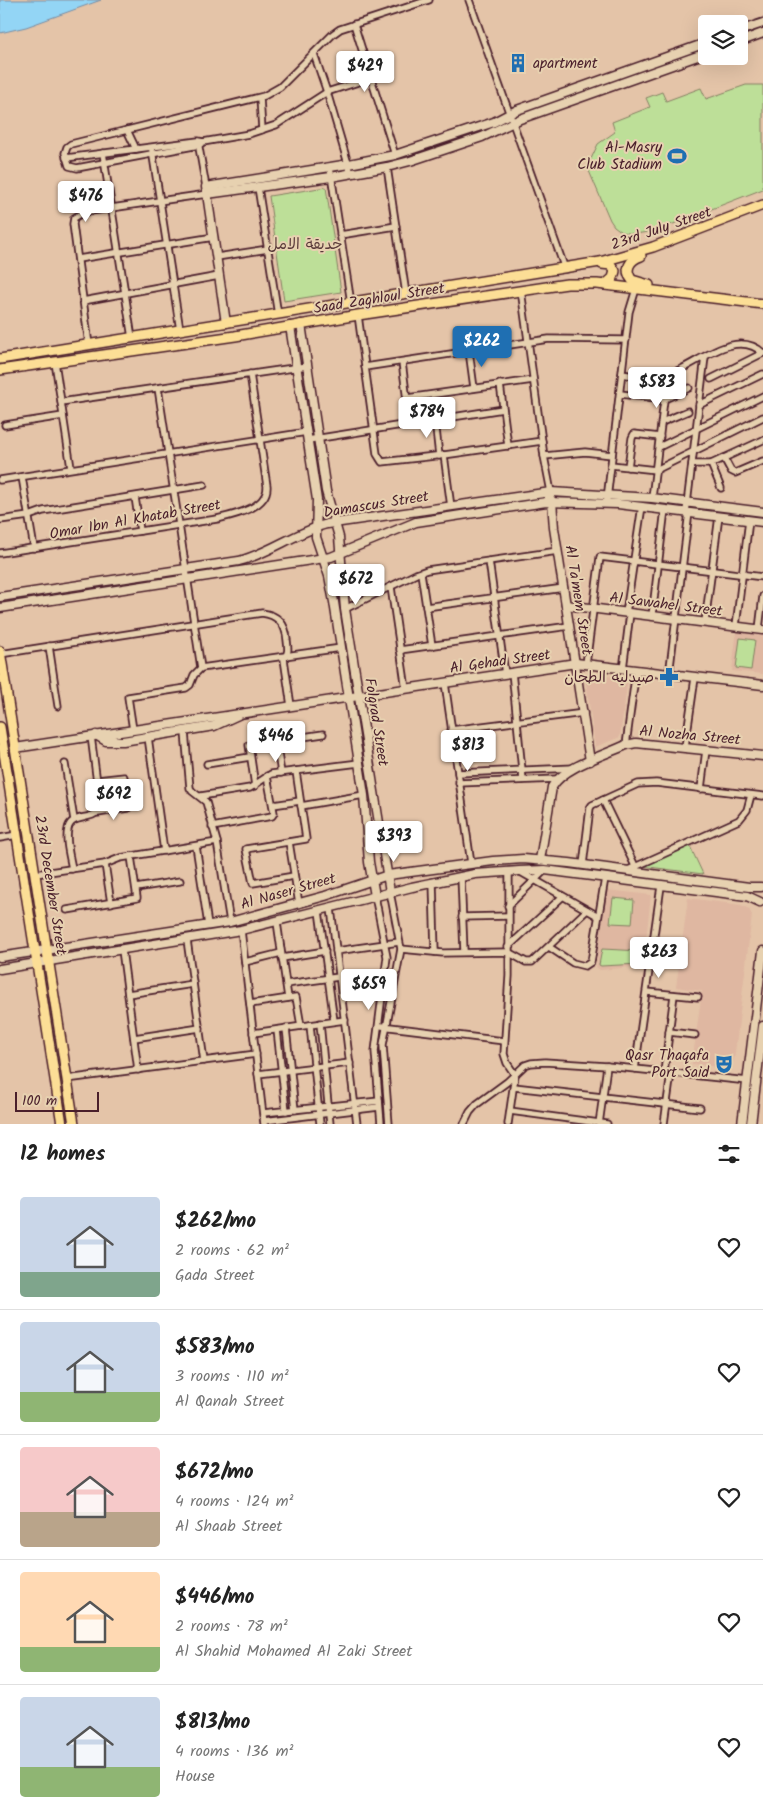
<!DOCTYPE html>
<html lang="en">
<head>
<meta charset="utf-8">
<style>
	:root { --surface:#fff; --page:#f2f2f2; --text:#222; --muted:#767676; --line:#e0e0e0; --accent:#1f6fb2 }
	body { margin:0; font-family:Kalam,"Playpen Sans Arabic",sans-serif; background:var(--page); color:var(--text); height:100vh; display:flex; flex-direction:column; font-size:19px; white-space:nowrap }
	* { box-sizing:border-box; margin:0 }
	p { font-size:16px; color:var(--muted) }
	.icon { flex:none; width:28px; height:28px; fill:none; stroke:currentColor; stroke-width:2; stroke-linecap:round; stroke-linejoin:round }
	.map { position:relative; height:1124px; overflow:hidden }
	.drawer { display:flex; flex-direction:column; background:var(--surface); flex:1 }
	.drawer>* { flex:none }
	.controls { position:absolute; left:698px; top:15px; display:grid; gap:10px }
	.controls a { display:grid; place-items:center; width:50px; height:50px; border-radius:5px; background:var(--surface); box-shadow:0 5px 20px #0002; font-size:25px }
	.scale { position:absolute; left:15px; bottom:12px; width:84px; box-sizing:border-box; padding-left:5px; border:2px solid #4a1f2b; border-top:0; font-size:14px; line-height:18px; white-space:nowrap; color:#4a1f2b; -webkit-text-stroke:4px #e7d1b0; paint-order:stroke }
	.price { position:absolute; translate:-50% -42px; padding:0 11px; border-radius:5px; background:#fff; color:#222; font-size:16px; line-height:32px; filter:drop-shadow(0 1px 2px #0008) }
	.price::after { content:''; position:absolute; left:50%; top:30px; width:15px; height:11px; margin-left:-8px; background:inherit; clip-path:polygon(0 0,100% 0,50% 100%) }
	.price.on { background:var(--accent); color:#fff }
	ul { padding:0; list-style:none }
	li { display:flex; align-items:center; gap:15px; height:125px; padding:0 20px }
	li+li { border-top:1px solid var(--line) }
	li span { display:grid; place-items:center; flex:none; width:140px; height:100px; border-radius:5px; color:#555 }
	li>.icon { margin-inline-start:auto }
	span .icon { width:60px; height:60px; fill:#fffc; stroke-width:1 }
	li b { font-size:21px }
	h2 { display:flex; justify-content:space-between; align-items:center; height:60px; padding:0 20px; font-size:21px }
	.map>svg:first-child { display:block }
	.built { fill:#dfb7a1 }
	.green { fill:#bddf98; stroke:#847f62 }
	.water { fill:#93d5f5; stroke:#768ca4 }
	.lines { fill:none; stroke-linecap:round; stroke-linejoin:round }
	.street-casing { stroke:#4a1f2b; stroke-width:9 }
	.secondary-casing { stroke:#4a1f2b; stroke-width:11 }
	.primary-casing { stroke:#4a1f2b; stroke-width:12 }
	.street { stroke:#e7d1b0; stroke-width:5.5 }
	.secondary { stroke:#e7d1b0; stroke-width:8 }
	.primary { stroke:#fcde96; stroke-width:9 }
	.labels { text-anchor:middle; stroke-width:4; stroke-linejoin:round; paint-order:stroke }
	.poi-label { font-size:15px; fill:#4a1f2b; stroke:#e7d1b0; text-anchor:end }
	.street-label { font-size:15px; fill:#4a1f2b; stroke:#e7d1b0 }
	.park-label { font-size:15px; fill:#5b3c3b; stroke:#e7d1b0 }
</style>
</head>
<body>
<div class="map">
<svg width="763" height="1124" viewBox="0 0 763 1124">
	<rect width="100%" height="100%" fill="#e4c4a8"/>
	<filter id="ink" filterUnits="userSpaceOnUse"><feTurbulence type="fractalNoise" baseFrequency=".02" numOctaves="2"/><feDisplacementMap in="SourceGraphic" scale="10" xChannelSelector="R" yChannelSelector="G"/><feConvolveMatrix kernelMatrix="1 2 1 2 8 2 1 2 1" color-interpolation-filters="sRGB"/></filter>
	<g filter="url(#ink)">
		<g class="built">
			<path d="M 737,629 L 763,632 L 763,674 L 732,671 Z"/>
			<path d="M 585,674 L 628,678 L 620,737 L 595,747 Z"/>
			<path d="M 607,890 L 651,895 L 643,966 L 600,970 L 596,967 Z"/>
			<path d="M 688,898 L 741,905 L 749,909 L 752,915 L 734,1061 L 728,1068 L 692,1064 L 702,991 L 676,987 Z"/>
		</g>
		<g class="green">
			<path d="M 746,85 L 763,85 L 763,189 L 655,231 L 635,234 L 622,232 L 614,226 L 610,220 L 589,171 L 590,161 L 598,144 L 615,132 L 612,122 L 650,107 L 646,98 L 662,92 L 666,101 L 701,88 L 706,99 Z"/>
			<path d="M 326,187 L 341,292 L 284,301 L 269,196 Z"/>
			<path d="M 740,638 L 755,640 L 751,670 L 736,668 Z"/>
			<path d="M 689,844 L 703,874 L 642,866 Z"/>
			<path d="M 613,898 L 634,900 L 632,924 L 610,923 Z"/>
			<path d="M 602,949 L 642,951 L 640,964 L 601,966 L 599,965 Z"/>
		</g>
		<path class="water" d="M 0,0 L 101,0 L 26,27 L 0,33 Z"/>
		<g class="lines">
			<g class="street-casing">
				<g id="street">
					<path d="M 469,0 L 565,269"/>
					<path d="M 354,24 L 395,155"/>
					<path d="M 314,54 L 327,92 L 351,174"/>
					<path d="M 260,98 L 262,130"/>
					<path d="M 127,130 L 136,149"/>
					<path d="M 198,142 L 206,187"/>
					<path d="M 203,142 L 199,145 L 77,168 L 69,166 L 65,153 L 67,147 L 71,144 L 264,96 L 280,87 L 333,34 L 340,29 L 429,0"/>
					<path d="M 152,150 L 180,330"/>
					<path d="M 103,153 L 132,338"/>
					<path d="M 66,158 L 198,141 L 203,142 L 249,134 L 276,125 L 327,92 L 371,78"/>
					<path d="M 387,167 L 406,294"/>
					<path d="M 330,168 L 351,303"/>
					<path d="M 258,187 L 278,315"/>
					<path d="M 340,235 L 396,226"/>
					<path d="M 217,257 L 268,249"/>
					<path d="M 78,259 L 214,237"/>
					<path d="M 521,290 L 544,456 L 551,492"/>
					<path d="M 83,301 L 219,276"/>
					<path d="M 358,315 L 377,454 L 382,462 L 444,455 L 542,441"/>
					<path d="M 89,345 L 73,224 L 74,218 L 84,212 L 207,194"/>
					<path d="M 469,351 L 474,388"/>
					<path d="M 55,362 L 71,468"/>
					<path d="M 402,362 L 410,424"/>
					<path d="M 365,367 L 549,339 L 626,340"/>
					<path d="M 622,374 C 635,376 652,380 665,376 C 694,368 734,326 763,353"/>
					<path d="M 711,379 L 763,353"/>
					<path d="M 500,384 L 508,446"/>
					<path d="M 620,394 L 665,399 L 689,388"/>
					<path d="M 407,398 L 533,380"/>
					<path d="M 61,402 L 307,366"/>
					<path d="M 699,405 L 763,374"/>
					<path d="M 435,420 L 439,456"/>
					<path d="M 662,422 L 688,411"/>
					<path d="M 5,425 L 63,416"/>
					<path d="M 308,440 L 503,409"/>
					<path d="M 659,447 L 763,396"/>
					<path d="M 444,455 L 451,507"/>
					<path d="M 544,456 L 585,452 L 612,455"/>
					<path d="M 724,458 L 731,471 L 735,473 L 763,461"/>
					<path d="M 692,464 L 711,464 L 763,440"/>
					<path d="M 711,464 L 721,488"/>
					<path d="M 611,465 L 656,470 L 763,417"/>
					<path d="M 628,467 L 632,438 L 634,434 L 660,437"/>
					<path d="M 22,477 L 34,548"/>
					<path d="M 0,480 L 307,432"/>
					<path d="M 135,497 L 140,531"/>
					<path d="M 652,498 L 665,392"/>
					<path d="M 607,499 L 629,312 L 636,289"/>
					<path d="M 686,512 L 705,357"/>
					<path d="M 0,520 L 29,516 L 43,511 L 204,485"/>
					<path d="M 0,553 L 217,519 C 234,515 268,508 267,486 L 250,374"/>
					<path d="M 489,561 L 505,674"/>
					<path d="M 421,573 L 432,646"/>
					<path d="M 391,587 L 406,689"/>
					<path d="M 426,607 L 564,588"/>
					<path d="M 345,609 L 416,574 L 427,570 L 558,551"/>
					<path d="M 626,613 L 642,506"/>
					<path d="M 652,616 L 665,509"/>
					<path d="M 705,622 L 719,516"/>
					<path d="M 736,626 L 749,520"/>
					<path d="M 759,629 L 763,596"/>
					<path d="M 49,646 L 58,706"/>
					<path d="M 400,650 L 569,626"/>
					<path d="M 0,654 L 262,613 C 278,615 286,624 287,640 C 288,648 289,653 284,659 L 291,706"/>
					<path d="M 586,664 L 600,557 L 763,577"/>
					<path d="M 201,668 L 341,648"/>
					<path d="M 623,669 L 630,613"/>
					<path d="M 512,672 L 523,780"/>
					<path d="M 669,675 L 689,512"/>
					<path d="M 445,683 L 471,863"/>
					<path d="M 133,730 L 128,697 L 186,688 L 190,685 L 194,675 L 201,668 L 158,388"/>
					<path d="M 451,730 L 584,713"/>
					<path d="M 185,732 L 190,788 L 192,791 L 206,802 L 217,842 L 230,922"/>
					<path d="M 148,737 L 164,851"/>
					<path d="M 276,741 L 281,773"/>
					<path d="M 626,745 L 636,670"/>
					<path d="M 685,747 L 695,678"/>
					<path d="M 65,764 L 74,820"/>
					<path d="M 207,764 L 250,757"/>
					<path d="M 458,773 L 574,768"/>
					<path d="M 97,780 L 124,777"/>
					<path d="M 459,783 L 557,779"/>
					<path d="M 255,786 L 249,745 L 323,734"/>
					<path d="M 701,789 L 706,750"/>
					<path d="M 201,796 L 250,788 L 271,774 L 359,763"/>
					<path d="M 603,800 L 636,868"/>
					<path d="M 273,805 L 300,801"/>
					<path d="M 301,806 L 364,795"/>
					<path d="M 98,813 L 128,808"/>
					<path d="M 212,827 L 272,816 L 274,813 L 267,776"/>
					<path d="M 0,838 L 17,835"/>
					<path d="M 289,842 L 299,904"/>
					<path d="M 196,846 L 208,925"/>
					<path d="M 105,864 L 111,903"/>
					<path d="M 583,865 L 590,808 L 592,805 L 638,784 L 656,783 L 763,796"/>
					<path d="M 72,869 C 70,857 65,841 68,829 C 71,812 96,823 100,806 L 91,736"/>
					<path d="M 628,870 L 739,820 L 747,810 L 751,795"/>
					<path d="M 519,871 L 598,916"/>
					<path d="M 35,874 L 105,864 L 120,858 L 217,842"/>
					<path d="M 294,876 L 253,883 L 246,849 L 306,839 L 296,771"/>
					<path d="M 461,876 L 464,952"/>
					<path d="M 433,882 L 435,952"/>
					<path d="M 136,888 L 180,881"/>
					<path d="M 375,896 L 387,957 L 375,1051 L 381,1124"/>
					<path d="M 508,906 L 545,870"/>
					<path d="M 331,908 L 357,1124"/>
					<path d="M 67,910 L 137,898 L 131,856"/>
					<path d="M 319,911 L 334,1021"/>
					<path d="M 462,917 L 508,916"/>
					<path d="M 277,922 L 288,998"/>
					<path d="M 241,930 L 264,1124"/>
					<path d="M 187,940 L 204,1061"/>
					<path d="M 508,947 L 562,897"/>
					<path d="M 549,947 L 573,963 L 585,966 L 591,962 L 605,878"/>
					<path d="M 401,949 L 443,953 L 508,952 L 526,962 L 532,962 L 587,910"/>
					<path d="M 122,950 L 138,1070"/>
					<path d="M 336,951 L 399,942"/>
					<path d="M 282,958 L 325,951"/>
					<path d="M 245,962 L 281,953"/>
					<path d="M 286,984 L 339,977"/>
					<path d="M 647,992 L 698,997"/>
					<path d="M 128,994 L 193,984"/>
					<path d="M 250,1004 L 296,997 L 301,1026"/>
					<path d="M 320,1023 L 330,1124"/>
					<path d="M 310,1025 L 320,1124"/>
					<path d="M 382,1026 L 504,1041"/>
					<path d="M 286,1028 L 295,1110"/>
					<path d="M 277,1030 L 286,1111"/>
					<path d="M 669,1032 L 695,1035"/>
					<path d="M 253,1033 L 345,1020"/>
					<path d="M 134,1038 L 200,1028"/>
					<path d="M 635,1069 L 661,886"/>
					<path d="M 664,1072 L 674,995"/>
					<path d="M 258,1074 L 350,1063"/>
					<path d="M 67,1079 L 256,1054"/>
					<path d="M 514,1087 L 700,1108"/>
					<path d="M 510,1111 L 607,1124"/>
					<path d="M 263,1113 L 379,1101"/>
					<path d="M 264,1121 L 379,1107"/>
					<path d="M 389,1124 L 383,1045 L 401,949 L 390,892"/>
					<path d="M 464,1124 L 470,1112 L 477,1104 L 507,1082 L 525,1065 L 531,1063 L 545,1062 L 607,1066 L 748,1081"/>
					<path d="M 508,1124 L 515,1075 L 507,1063 L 504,1054 L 509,976 L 509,871"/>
					<path d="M 599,1124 L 607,1066"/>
					<path d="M 664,1124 L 671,1073"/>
				</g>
			</g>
			<g class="secondary-casing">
				<g id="secondary">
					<path d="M 739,31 L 763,23"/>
					<path d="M 739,42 L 763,33"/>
					<path d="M 207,194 L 331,177 L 387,167 L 410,161 L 482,137 L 520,119 L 706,53"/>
					<path d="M 226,323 L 206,187 L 349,164 L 395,155 L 494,122 L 517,110 L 706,43"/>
					<path d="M 301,324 L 326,491 L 339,537 L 345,609 L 390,892"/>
					<path d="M 290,326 L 317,500 L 316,537 L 329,576 L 334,602 L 364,795 L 369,862 L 375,896"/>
					<path d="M 549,497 L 552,501 L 554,528 L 590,761"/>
					<path d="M 0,597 L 239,561 C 270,553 296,532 327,524 L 551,492 L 652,498 L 763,512"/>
					<path d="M 566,605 L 763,630"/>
					<path d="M 0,608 L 331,557 L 416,522 L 546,502 L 618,504 L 763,522"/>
					<path d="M 96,735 L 106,741 L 123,741 L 214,726 L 238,715"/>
					<path d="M 15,748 L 576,663 L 763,685"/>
					<path d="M 540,860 L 552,787 C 563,767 605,755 626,745 L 636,743 L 763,756"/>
					<path d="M 0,957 L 230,922 L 325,896 L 388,875 L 493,861 L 523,859 L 569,863 L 749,887 L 761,887"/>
					<path d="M 0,969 L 241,930 L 412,887 L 475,874 L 519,871 L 545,870 L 747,896 L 760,902"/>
					<path d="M 742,1124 L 763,951"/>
					<path d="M 751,1124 L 763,1026"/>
				</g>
			</g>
			<g class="primary-casing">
				<g id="primary">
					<path d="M 641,256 C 629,260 624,270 632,280 L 649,285"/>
					<path d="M 602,264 L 611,265 L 615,271 L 613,278 L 605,285"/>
					<path d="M 0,359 L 600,262 L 653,247 L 763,205"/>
					<path d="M 0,370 L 235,336 L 358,315 L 567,284 L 597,284 L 763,304"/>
					<path d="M 0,651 L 74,1124"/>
					<path d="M 0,727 L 62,1124"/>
				</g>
			</g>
			<use href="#street" class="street"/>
			<use href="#secondary" class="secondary"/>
			<use href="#primary" class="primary"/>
		</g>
	</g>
	<defs>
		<g id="building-bare" transform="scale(1.5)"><path d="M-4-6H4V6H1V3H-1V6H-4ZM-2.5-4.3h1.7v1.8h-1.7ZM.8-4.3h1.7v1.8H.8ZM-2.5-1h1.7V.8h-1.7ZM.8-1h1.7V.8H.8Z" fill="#1f6fb2" stroke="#e7d1b0" stroke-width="2.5" paint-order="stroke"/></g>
		<g id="stadium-bare" transform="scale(1.5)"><path d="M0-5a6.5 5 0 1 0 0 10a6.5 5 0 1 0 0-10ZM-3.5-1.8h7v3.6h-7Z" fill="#1f6fb2" stroke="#e7d1b0" stroke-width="2.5" paint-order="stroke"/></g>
		<g id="pharmacy-bare" transform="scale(1.5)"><path d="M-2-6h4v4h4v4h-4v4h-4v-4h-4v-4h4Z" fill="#1f6fb2" stroke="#e7d1b0" stroke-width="2.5" paint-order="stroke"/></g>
		<g id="theatre-bare" transform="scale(1.5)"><path d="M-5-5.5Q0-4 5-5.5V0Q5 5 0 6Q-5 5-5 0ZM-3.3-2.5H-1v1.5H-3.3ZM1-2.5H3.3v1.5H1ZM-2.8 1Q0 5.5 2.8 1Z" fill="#1f6fb2" stroke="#e7d1b0" stroke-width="2.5" paint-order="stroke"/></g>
	</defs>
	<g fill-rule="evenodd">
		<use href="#building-bare" x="518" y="63"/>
		<use href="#stadium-bare" x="677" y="156"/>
		<use href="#pharmacy-bare" x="669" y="677"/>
		<use href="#theatre-bare" x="724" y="1064"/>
	</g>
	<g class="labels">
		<g class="poi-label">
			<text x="533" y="68" text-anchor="start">apartment</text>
			<text x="662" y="152">Al-Masry<tspan x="662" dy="17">Club Stadium</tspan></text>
			<text x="654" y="682">صيدليه الطحان</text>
			<text x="709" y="1060">Qasr Thaqafa<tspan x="709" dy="17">Port Said</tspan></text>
		</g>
		<g class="street-label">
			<text transform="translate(661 228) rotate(-19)" y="5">23rd July Street</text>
			<text transform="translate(379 298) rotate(-9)" y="5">Saad Zaghloul Street</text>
			<text transform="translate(376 504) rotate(-9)" y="5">Damascus Street</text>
			<text transform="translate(135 519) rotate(-10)" y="5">Omar Ibn Al Khatab Street</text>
			<text transform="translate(579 600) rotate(81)" y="5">Al Ta'mem Street</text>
			<text transform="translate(666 604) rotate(7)" y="5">Al Sawahel Street</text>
			<text transform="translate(500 661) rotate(-8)" y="5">Al Gehad Street</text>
			<text transform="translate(377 722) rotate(81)" y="5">Folgrad Street</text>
			<text transform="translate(690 735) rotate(5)" y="5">Al Nozha Street</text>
			<text transform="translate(51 885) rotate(81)" y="5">23rd December Street</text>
			<text transform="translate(288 891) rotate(-16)" y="5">Al Naser Street</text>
		</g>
		<g class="park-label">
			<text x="305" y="249">حديقة الامل</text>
		</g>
	</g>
</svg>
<div class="controls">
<a><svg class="icon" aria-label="layers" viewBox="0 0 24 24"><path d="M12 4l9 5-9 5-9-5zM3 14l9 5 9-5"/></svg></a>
</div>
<div class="scale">100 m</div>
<b class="price" style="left:365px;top:93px">$429</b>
<b class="price" style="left:86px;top:223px">$476</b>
<b class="price on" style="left:482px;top:368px">$262</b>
<b class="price" style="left:657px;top:409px">$583</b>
<b class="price" style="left:427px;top:439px">$784</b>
<b class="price" style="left:356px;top:606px">$672</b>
<b class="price" style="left:276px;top:763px">$446</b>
<b class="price" style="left:468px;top:772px">$813</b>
<b class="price" style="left:114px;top:821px">$692</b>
<b class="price" style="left:394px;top:863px">$393</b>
<b class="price" style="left:659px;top:979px">$263</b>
<b class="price" style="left:369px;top:1011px">$659</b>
</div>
<section class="drawer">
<h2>12 homes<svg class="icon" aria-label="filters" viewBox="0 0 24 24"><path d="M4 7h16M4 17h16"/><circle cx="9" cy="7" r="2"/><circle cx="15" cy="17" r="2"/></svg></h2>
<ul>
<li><span style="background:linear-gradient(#c9d6e8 75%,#7fa58c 0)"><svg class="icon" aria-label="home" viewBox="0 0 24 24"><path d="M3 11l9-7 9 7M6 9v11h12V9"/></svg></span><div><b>$262/mo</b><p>2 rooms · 62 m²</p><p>Gada Street</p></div><svg class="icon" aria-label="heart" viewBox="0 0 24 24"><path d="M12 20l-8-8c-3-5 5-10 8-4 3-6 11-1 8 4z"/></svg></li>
<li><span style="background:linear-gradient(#c9d6e8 70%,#8fb573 0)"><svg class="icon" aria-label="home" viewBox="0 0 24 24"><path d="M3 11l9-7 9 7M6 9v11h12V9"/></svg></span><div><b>$583/mo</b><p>3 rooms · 110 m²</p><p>Al Qanah Street</p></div><svg class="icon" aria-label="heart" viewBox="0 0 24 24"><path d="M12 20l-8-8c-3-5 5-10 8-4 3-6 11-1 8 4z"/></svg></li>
<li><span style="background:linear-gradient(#f6c9c9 65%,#b9a48a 0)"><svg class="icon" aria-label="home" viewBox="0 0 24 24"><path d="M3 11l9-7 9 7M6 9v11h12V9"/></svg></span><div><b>$672/mo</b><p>4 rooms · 124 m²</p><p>Al Shaab Street</p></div><svg class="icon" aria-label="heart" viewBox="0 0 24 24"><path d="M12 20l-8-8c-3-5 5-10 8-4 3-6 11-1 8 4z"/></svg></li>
<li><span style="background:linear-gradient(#ffd9b3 75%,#8fb573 0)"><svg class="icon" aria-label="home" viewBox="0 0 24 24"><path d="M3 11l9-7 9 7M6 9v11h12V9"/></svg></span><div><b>$446/mo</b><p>2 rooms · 78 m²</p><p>Al Shahid Mohamed Al Zaki Street</p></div><svg class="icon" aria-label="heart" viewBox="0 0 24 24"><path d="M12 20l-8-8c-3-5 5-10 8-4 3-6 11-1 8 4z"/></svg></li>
<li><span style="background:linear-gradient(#c9d6e8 70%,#8fb573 0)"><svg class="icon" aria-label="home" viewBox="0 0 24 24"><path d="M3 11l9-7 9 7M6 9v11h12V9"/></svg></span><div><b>$813/mo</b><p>4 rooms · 136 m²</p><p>House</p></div><svg class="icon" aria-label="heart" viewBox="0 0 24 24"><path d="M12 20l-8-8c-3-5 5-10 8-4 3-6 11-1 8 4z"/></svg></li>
</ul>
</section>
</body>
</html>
